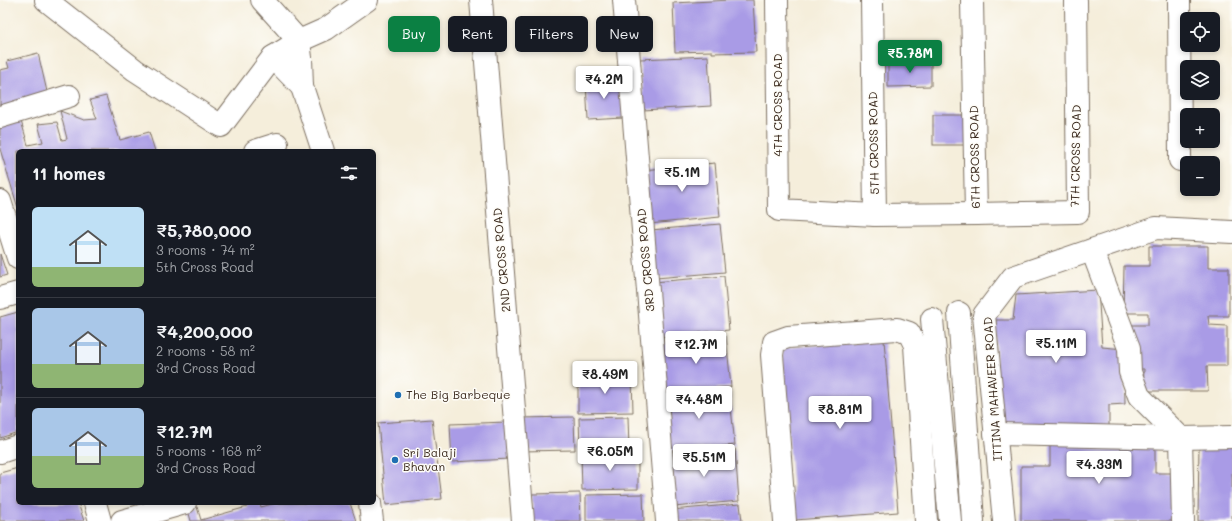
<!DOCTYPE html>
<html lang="en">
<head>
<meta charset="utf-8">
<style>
	:root { --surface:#171b24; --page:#242831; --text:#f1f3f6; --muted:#9ea1a6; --line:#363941; --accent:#0b8043 }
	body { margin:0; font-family:Mali,sans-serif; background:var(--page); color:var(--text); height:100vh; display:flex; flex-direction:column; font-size:15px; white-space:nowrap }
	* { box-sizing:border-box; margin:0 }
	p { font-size:13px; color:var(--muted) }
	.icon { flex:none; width:22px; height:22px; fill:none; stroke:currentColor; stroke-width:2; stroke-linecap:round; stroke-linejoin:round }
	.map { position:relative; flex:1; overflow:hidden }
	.drawer { position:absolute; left:16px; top:149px; width:360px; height:356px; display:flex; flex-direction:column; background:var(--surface); border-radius:6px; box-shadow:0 2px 6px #0003 }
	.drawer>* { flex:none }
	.hud { position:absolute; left:388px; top:16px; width:380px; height:36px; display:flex; gap:8px }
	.tools { position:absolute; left:1180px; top:12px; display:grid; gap:8px }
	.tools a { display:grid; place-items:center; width:40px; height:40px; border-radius:6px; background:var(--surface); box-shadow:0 2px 6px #0003; font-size:20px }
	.price { position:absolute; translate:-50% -34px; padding:0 9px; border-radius:4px; background:#fff; color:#222; font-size:13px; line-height:26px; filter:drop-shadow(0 1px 2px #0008) }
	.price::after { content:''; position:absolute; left:50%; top:24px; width:12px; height:9px; margin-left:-6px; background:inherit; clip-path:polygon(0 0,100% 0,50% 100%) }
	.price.active { background:var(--accent); color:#fff }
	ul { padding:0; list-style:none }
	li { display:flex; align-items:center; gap:12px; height:100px; padding:0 16px }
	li+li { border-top:1px solid var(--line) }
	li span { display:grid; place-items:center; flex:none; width:112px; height:80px; border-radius:6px; color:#555 }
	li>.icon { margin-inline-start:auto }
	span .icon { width:48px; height:48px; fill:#fffc; stroke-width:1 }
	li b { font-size:17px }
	h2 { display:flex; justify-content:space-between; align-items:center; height:48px; padding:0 16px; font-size:17px }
	.tag { padding:0 14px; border-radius:6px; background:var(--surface); box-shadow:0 2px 6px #0003; font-size:14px; line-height:36px }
	.tag.active { background:var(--accent); color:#fff }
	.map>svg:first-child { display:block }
	.building { fill:#a99be6 }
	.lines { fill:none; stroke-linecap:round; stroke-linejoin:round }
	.minor-casing { stroke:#7c6f60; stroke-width:24 }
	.minor { stroke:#fff; stroke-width:22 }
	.poi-dot { fill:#1f6fb2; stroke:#fdfcf7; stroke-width:1.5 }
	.labels { text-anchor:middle; stroke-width:3; stroke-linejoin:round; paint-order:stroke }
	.street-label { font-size:12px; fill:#3b2a1e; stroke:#fdfcf7 }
	.poi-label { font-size:12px; fill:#3b2a1e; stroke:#fdfcf7; text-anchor:start }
</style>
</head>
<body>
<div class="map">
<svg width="1232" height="521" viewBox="0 0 1232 521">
	<rect width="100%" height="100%" fill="#fdfcf7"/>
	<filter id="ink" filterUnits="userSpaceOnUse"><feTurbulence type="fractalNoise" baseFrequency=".025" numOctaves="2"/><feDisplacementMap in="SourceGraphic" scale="8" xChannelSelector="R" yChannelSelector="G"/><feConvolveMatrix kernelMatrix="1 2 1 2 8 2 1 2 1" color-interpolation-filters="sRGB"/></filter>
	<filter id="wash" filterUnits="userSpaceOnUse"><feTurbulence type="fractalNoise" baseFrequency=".012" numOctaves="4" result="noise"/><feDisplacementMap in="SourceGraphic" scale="16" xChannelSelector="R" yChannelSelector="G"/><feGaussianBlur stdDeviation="0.9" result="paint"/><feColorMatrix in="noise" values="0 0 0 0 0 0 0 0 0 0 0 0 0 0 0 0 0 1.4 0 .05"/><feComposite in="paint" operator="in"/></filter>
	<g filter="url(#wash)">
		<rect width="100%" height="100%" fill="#f5eedb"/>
		<g id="blocks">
			<g class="building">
				<path d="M 731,0 L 753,0 L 756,52 L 712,53 L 712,51 L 675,52 L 673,3 Z"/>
				<path d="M 38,53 L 48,96 L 0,108 L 0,70 L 9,68 L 7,61 Z"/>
				<path d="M 708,56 L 711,106 L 643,110 L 640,59 Z"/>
				<path d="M 931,60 L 931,86 L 888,87 L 888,61 Z"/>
				<path d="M 621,81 L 623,118 L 588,120 L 586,82 Z"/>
				<path d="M 106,96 L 120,140 L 149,132 L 155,151 L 18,151 L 18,208 L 0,149 L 0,126 L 21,121 L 28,145 L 43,142 L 38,124 L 57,122 L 62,140 L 67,139 L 60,111 L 84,120 L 97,119 L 90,100 Z"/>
				<rect x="933" y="115" width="38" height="30"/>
				<path d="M 715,163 L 720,217 L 649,224 L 643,170 Z"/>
				<path d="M 720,224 L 725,272 L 656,278 L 651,230 Z"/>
				<path d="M 1149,246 L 1208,246 L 1208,268 L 1229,268 L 1229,316 L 1208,316 L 1209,325 L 1227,326 L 1227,366 L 1207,366 L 1208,391 L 1143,391 L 1144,369 L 1131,369 L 1131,325 L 1148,325 L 1148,313 L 1123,313 L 1124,266 L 1149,266 Z"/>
				<path d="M 0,254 L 7,275 L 0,277 Z"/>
				<path d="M 724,276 L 729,330 L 660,337 L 654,282 Z"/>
				<path d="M 1098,290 L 1102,347 L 1124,349 L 1125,404 L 1109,405 L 1109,427 L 996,428 L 996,320 L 1013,320 L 1016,295 Z"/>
				<path d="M 18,312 L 18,432 L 0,438 L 0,317 Z"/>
				<path d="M 726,336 L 731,387 L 666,393 L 661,343 Z"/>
				<path d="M 884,340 L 898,512 L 795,520 L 782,348 Z"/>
				<path d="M 632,376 L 633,412 L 578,413 L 578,377 Z"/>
				<path d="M 729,389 L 735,445 L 668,452 L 663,395 Z"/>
				<path d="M 574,417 L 575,450 L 521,451 L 520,418 Z"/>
				<path d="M 628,417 L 629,449 L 580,450 L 579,418 Z"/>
				<path d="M 432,419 L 442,499 L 386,505 L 378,423 Z"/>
				<path d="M 508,422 L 510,459 L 452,462 L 450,424 Z"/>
				<path d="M 1199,441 L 1232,442 L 1232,521 L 1198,521 Z"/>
				<path d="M 1050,442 L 1155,442 L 1155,473 L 1178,473 L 1179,521 L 1021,521 L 1021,466 L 1050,466 Z"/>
				<path d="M 735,449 L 739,501 L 674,507 L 670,455 Z"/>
				<path d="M 638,453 L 638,489 L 582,490 L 581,455 Z"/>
				<path d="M 18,468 L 18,503 L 78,503 L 84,521 L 0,521 L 0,473 Z"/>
				<path d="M 580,493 L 581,521 L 533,521 L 532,494 Z"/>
				<path d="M 643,494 L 644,521 L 586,521 L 586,495 Z"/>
				<path d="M 246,503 L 260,503 L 261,507 L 276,503 L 350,503 L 356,521 L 191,521 L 188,510 L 197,507 L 201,520 L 247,507 Z"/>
				<path d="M 740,504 L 742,521 L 673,521 L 671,510 Z"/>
			</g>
		</g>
	</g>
	<g filter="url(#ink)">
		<use href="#blocks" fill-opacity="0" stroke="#7c6f60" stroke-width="1"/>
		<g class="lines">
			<g class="minor-casing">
				<g id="minor">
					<path d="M 46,0 L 135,70 L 221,126 L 273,57 L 299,41 L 326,29 L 367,0"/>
					<path d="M 262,0 L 299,41 L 301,58 L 302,87 L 273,57"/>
					<path d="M 481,0 L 523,521"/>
					<path d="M 624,0 L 667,521"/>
					<path d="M 777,0 L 779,210 L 875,215 L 976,214 L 1078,212 L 1076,0"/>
					<path d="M 872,0 L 875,215"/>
					<path d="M 972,0 L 976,214"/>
					<path d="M 1179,0 L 1180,160"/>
					<path d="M 302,87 L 323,151"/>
					<path d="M 0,117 L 69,96"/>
					<path d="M 255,151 L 277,144"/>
					<path d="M 0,201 L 18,258"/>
					<path d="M 1092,250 L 1129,348 L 1130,372 L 1139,396 L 1181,438 L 1183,521"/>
					<path d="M 0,298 L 18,293"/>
					<path d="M 959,313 L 973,521"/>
					<path d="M 932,319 L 950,521"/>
					<path d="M 995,434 L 1181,438 L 1232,437"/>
					<path d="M 0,452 L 18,446"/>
					<path d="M 95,503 L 100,521"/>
					<path d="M 370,503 L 372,521"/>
					<path d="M 122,521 L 185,503"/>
					<path d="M 785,521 L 772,355 L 774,342 L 788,337 L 897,329 L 909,333 L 915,345 L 926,521"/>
					<path d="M 1004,521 L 984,315 L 1013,277 L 1156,228 L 1232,232"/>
				</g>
			</g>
			<use href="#minor" class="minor"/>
		</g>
	</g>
	<g class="poi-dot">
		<circle cx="398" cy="395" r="4"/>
		<circle cx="395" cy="460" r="4"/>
	</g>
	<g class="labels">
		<g class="street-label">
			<text transform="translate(778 105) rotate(-90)" y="4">4TH CROSS ROAD</text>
			<text transform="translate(874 143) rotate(-91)" y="4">5TH CROSS ROAD</text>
			<text transform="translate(1076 156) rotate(-89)" y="4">7TH CROSS ROAD</text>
			<text transform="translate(975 157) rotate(-91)" y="4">6TH CROSS ROAD</text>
			<text transform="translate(502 260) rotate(-95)" y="4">2ND CROSS ROAD</text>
			<text transform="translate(646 260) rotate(-95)" y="4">3RD CROSS ROAD</text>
			<text transform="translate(993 389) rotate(-94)" y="4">ITTINA MAHAVEER ROAD</text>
		</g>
		<g class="poi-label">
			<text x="406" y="399">The Big Barbeque</text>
			<text x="403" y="457">Sri Balaji<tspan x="403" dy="14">Bhavan</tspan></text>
		</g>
	</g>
</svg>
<div class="tools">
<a><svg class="icon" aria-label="locate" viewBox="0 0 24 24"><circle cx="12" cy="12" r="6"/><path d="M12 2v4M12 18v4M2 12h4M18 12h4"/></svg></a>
<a><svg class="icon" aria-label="layers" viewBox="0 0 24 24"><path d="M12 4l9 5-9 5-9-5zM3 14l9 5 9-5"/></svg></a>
<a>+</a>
<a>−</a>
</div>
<b class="price active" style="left:910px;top:74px">₹5.78M</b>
<b class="price" style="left:604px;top:100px">₹4.2M</b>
<b class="price" style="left:682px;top:193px">₹5.1M</b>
<b class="price" style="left:1056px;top:364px">₹5.11M</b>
<b class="price" style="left:696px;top:365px">₹12.7M</b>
<b class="price" style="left:605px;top:395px">₹8.49M</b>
<b class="price" style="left:699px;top:420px">₹4.48M</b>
<b class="price" style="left:840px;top:430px">₹8.81M</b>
<b class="price" style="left:610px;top:472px">₹6.05M</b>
<b class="price" style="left:704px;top:478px">₹5.51M</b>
<b class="price" style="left:1099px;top:485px">₹4.33M</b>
<div class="hud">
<a class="tag active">Buy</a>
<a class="tag">Rent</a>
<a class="tag">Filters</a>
<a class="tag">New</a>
</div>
<section class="drawer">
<h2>11 homes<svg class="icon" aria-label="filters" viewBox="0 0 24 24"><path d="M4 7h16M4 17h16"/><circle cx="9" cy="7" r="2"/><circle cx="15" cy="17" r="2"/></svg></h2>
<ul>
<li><span style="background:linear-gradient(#bfe0f5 75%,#8fb573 0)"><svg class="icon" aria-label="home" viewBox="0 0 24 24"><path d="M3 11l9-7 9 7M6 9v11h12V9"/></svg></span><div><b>₹5,780,000</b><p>3 rooms · 74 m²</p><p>5th Cross Road</p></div></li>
<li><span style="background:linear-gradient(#a9c7e8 70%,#8fb573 0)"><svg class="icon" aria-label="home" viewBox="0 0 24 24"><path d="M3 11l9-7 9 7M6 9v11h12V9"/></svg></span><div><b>₹4,200,000</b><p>2 rooms · 58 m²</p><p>3rd Cross Road</p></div></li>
<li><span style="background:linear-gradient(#a9c7e8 60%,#8fb573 0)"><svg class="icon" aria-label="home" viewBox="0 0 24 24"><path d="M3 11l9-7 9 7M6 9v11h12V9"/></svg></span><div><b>₹12.7M</b><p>5 rooms · 168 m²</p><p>3rd Cross Road</p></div></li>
</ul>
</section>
</div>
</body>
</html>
